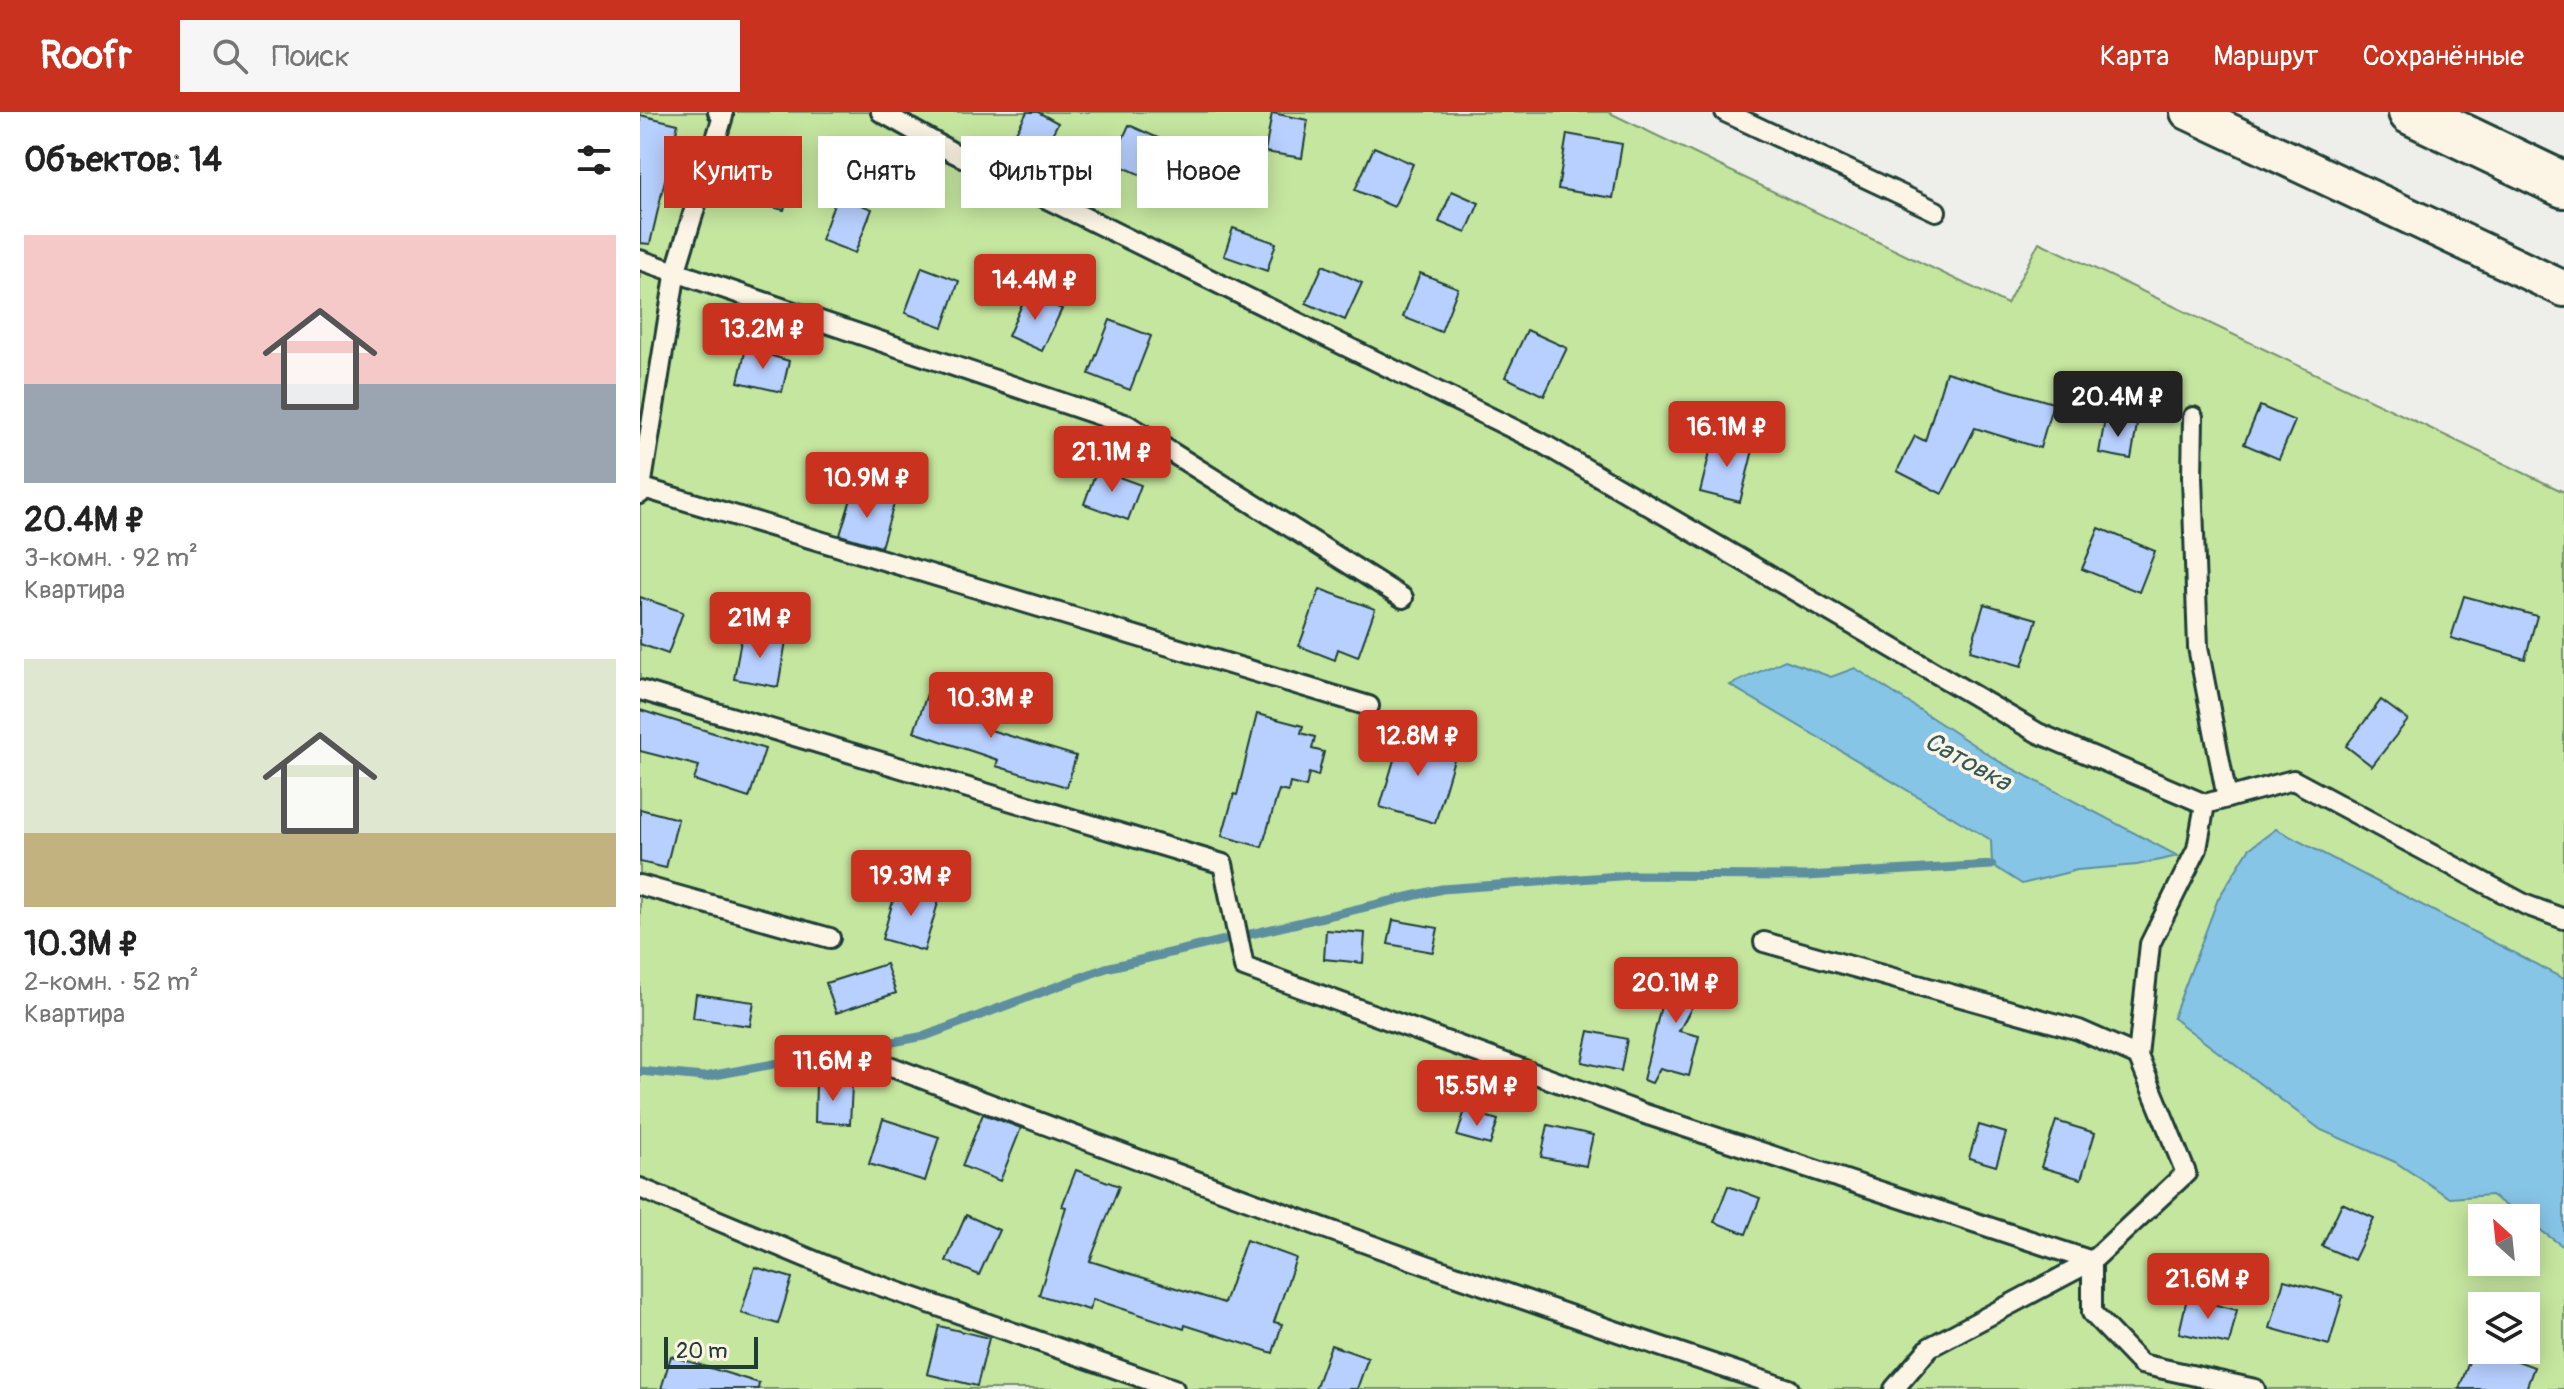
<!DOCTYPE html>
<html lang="ru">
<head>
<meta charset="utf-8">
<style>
	:root { --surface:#fff; --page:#f6f6f6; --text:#222; --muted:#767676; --accent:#c8321e }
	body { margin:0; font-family:Pangolin,sans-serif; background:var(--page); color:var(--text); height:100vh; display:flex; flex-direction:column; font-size:30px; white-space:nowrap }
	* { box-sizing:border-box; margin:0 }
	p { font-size:26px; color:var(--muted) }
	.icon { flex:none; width:44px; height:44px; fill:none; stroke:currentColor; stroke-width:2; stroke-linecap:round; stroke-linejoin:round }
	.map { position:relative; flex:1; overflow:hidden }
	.side { display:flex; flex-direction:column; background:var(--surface); width:640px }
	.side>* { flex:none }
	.guide { position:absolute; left:24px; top:24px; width:760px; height:72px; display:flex; gap:16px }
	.needle { width:52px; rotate:333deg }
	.buttons { position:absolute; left:1828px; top:1092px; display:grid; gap:16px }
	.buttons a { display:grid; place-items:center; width:72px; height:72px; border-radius:0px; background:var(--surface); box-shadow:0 4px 20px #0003; font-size:40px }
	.scale { position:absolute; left:24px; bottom:20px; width:94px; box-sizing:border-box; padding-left:8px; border:4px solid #1f3d34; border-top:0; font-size:22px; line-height:28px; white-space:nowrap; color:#1f3d34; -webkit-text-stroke:6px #fcf5e5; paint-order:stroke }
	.price { position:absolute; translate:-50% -68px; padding:0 18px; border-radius:8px; background:var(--accent); color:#fff; font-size:26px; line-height:52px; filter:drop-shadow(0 2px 4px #0008) }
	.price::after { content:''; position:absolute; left:50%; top:48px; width:24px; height:18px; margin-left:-12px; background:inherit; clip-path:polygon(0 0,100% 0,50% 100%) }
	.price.active { background:#222; color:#fff }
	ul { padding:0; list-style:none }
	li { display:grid; align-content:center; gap:16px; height:424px; padding:0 24px }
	li span { display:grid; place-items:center; height:248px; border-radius:0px; color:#555 }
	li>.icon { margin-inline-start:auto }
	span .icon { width:144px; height:144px; fill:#fffc; stroke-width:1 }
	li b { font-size:34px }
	h2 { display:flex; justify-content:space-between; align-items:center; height:96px; padding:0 24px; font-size:34px }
	.chip { padding:0 28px; border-radius:0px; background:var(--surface); box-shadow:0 4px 20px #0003; font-size:28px; line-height:72px }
	.chip.active { background:var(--accent); color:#fff }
	header { display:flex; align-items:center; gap:48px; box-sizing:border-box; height:112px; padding:0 40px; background:var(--accent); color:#fff }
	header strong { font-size:38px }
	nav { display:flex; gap:44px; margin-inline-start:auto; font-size:28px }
	.search { width:560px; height:72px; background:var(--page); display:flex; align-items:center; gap:20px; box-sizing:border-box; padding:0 28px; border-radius:0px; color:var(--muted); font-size:30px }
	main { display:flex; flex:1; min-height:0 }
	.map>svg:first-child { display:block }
	.green { fill:#c5e69f; stroke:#72926a; stroke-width:2; fill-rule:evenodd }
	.water { fill:#87c5e7; stroke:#5d8f9f; stroke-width:2 }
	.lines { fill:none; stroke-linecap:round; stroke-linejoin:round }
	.stream { stroke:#5d8f9f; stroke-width:9 }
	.building { fill:#b8d0ff; stroke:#1f3d34; stroke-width:2 }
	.lane-casing { stroke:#1f3d34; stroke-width:24 }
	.street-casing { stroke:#1f3d34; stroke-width:40 }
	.highway-casing { stroke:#1f3d34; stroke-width:50 }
	.lane { stroke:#fcf5e5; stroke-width:18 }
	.street { stroke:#fcf5e5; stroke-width:34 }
	.highway { stroke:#fcf5e5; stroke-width:44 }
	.labels { text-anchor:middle; stroke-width:7; stroke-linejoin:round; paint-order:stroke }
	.water-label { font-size:26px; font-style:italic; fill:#345858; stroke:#fcf5e5 }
</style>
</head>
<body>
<header>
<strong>Roofr</strong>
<div class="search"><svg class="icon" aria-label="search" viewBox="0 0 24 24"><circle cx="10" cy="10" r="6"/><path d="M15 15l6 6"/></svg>Поиск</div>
<nav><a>Карта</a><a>Маршрут</a><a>Сохранённые</a></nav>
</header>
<main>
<section class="side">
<h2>Объектов: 14<svg class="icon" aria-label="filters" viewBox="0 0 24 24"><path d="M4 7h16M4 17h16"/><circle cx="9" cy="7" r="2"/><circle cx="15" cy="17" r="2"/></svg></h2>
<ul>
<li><span style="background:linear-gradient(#f6c9c9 60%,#9aa5b1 0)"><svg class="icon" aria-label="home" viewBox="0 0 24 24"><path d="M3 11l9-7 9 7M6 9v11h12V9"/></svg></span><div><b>20.4M ₽</b><p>3-комн. · 92 m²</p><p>Квартира</p></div></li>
<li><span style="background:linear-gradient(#dfe7d0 70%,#c2b280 0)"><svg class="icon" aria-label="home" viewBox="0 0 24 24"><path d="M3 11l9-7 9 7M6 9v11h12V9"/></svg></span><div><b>10.3M ₽</b><p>2-комн. · 52 m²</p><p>Квартира</p></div></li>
</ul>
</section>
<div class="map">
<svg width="1924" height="1277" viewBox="0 0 1924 1277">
	<rect width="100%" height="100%" fill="#eeeeea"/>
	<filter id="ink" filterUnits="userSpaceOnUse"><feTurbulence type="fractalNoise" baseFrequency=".0125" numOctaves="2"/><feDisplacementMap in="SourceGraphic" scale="16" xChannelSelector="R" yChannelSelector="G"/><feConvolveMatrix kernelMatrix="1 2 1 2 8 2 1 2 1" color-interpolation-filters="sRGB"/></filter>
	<g filter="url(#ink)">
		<path class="green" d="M 0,0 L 968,0 L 1367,192 L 1399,130 L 1924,380 L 1924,1277 L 0,1277 ZM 1842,1106 L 1886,1106 L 1886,1150 L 1842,1150 ZM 1842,1194 L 1886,1194 L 1886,1238 L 1842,1238 Z"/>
		<g class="water">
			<path d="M 1145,548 L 1191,565 L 1215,556 L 1360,650 L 1538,744 L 1497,753 L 1437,758 L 1382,772 L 1352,753 L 1351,728 L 1090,573 Z"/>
			<path d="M 1636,717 L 1924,867 L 1924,1135 L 1851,1083 L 1810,1086 L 1755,1050 L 1681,1018 L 1533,906 L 1578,787 L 1609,737 Z"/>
		</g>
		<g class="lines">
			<path class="stream" d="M 0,959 L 64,965 L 285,924 L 466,856 L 802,777 L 993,763 L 1167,764 L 1352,753"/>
		</g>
		<g class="building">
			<path d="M 387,0 L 398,0 L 418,11 L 398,49 L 369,33 Z"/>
			<path d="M 632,1 L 668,8 L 662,46 L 625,40 Z"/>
			<path d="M 0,3 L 38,12 L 10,132 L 0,131 Z"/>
			<path d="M 489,13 L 527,30 L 510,67 L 472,50 Z"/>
			<path d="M 927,22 L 982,32 L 973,86 L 918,77 Z"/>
			<path d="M 734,35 L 773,52 L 754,95 L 715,78 Z"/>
			<path d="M 126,69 L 150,75 L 144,98 L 120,92 Z"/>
			<path d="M 812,79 L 839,91 L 826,121 L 799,110 Z"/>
			<path d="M 197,84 L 232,97 L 215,141 L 181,128 Z"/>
			<path d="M 593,116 L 636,131 L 627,159 L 584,144 Z"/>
			<path d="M 683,153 L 722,171 L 705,208 L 666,191 Z"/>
			<path d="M 282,155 L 319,169 L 303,215 L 265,201 Z"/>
			<path d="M 780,161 L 818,176 L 801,220 L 763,205 Z"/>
			<path d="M 387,181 L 422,197 L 402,239 L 368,224 Z"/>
			<path d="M 470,208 L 511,224 L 490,278 L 449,262 Z"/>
			<path d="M 887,218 L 927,236 L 904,284 L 865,265 Z"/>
			<path d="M 106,236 L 149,249 L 142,280 L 98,270 Z"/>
			<path d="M 1306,260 L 1413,291 L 1400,336 L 1335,316 L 1302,382 L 1257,359 L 1275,324 L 1285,329 Z"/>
			<path d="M 1620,294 L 1655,309 L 1639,347 L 1604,332 Z"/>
			<path d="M 1465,307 L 1497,313 L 1491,347 L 1459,341 Z"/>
			<path d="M 1074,324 L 1114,334 L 1100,390 L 1060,380 Z"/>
			<path d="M 457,357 L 501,373 L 488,408 L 444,392 Z"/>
			<path d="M 213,380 L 254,392 L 241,435 L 200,423 Z"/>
			<path d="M 1459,416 L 1515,439 L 1499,480 L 1442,457 Z"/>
			<path d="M 680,477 L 735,497 L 718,545 L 698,537 L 695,548 L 659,534 Z"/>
			<path d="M 1824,484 L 1897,504 L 1885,547 L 1811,526 Z"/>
			<path d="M 0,485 L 43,500 L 28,542 L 0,532 Z"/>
			<path d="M 1344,492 L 1397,507 L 1382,554 L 1330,539 Z"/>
			<path d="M 102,522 L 146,529 L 138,575 L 94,567 Z"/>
			<path d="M 288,579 L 350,600 L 344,616 L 436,644 L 427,675 L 356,654 L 358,648 L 274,620 Z"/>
			<path d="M 1741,588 L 1768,608 L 1732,654 L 1706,634 Z"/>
			<path d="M 0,598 L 125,637 L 109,686 L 54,668 L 59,654 L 0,639 Z"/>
			<path d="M 617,602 L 663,614 L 661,621 L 675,625 L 672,637 L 684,640 L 678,664 L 669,661 L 666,675 L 650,671 L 648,680 L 639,678 L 622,735 L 582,724 L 594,682 L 597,683 Z"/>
			<path d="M 762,621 L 817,637 L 795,711 L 740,695 Z"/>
			<path d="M 0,697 L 38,707 L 26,756 L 0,750 Z"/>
			<path d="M 258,772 L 300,784 L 284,839 L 242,827 Z"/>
			<path d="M 753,808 L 798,816 L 793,840 L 748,832 Z"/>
			<path d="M 686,818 L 725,821 L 723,851 L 684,847 Z"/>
			<path d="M 1045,848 L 1070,861 L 1039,919 L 1059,924 L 1049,964 L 1020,956 L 1012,971 L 1003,968 L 1021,894 Z"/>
			<path d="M 246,852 L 256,881 L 196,901 L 186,871 Z"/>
			<path d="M 56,882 L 114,890 L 110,914 L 53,906 Z"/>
			<path d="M 949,919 L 987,927 L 981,959 L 942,950 Z"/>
			<path d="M 176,971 L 212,973 L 210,1012 L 175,1010 Z"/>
			<path d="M 825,998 L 858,1008 L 850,1033 L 817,1024 Z"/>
			<path d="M 343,1002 L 381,1016 L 360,1069 L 322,1054 Z"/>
			<path d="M 243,1007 L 299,1025 L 285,1069 L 229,1052 Z"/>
			<path d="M 1416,1009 L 1455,1021 L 1441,1067 L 1401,1055 Z"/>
			<path d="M 908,1013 L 953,1023 L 946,1054 L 901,1045 Z"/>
			<path d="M 1339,1013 L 1366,1021 L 1356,1054 L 1329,1046 Z"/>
			<path d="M 436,1058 L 479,1074 L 450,1149 L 584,1191 L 606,1128 L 656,1146 L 634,1210 L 642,1212 L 633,1241 L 545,1213 L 544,1217 L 453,1187 L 449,1198 L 399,1183 L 426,1095 L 422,1094 Z"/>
			<path d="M 1088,1074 L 1120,1086 L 1106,1122 L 1074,1110 Z"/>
			<path d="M 1702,1091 L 1734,1106 L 1714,1148 L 1682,1134 Z"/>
			<path d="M 326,1103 L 359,1118 L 339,1163 L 306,1149 Z"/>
			<path d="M 115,1155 L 152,1166 L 138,1212 L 101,1201 Z"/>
			<path d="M 1644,1168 L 1703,1184 L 1689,1233 L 1630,1216 Z"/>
			<path d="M 1547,1186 L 1597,1198 L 1589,1232 L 1539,1221 Z"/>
			<path d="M 299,1214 L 349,1226 L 337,1274 L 287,1262 Z"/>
			<path d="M 691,1233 L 728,1246 L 717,1277 L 675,1277 Z"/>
			<path d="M 1835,1233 L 1842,1236 L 1842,1238 L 1848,1238 L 1894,1255 L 1886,1277 L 1819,1277 Z"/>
			<path d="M 31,1244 L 119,1271 L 118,1277 L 21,1277 Z"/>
		</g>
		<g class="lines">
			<g class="lane-casing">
				<g id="lane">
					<path d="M 241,0 L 312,40 L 900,330 L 1398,621 L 1565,692 L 1557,737 L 1510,832 L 1498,944 L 1546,1061 L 1452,1149 L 1452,1201 L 1501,1252 L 1615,1277"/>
					<path d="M 1085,0 L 1296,99"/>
					<path d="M 0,148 L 488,313 L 763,486"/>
					<path d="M 1553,305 L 1552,365 L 1558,535 L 1587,686"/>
					<path d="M 0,375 L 729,594"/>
					<path d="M 0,382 L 36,158 L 83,4 L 78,0"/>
					<path d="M 0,578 L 583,752 L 604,855 L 1002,1001 L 1452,1149 L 1290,1235 L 1254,1277"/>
					<path d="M 1565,692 L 1653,668 L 1886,793 L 1924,807"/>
					<path d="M 0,773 L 190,826"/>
					<path d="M 1124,830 L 1439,918 L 1498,944"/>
					<path d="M 241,951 C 542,1064 843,1178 1149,1277"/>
					<path d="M 0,1076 L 201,1160 L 534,1277"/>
				</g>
			</g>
			<g class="street-casing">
				<path id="street" d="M 1548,0 L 1924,177"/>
			</g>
			<g class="highway-casing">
				<path id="highway" d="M 1771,0 L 1924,73"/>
			</g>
			<use href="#lane" class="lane"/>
			<use href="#street" class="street"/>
			<use href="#highway" class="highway"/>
		</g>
	</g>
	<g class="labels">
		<g class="water-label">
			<text transform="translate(1328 649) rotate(29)" y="9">Сатовка</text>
		</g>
	</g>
</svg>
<div class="buttons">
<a><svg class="needle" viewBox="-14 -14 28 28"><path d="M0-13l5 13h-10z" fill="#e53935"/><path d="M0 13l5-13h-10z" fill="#767676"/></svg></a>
<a><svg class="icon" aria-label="layers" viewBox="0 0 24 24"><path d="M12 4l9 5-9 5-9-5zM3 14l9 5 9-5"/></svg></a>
</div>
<div class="scale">20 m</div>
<b class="price" style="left:395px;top:210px">14.4M ₽</b>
<b class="price" style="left:123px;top:259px">13.2M ₽</b>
<b class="price active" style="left:1478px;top:327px">20.4M ₽</b>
<b class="price" style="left:1087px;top:357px">16.1M ₽</b>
<b class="price" style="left:472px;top:382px">21.1M ₽</b>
<b class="price" style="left:227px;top:408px">10.9M ₽</b>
<b class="price" style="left:120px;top:548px">21M ₽</b>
<b class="price" style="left:351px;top:628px">10.3M ₽</b>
<b class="price" style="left:778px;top:666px">12.8M ₽</b>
<b class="price" style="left:271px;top:806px">19.3M ₽</b>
<b class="price" style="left:1036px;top:913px">20.1M ₽</b>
<b class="price" style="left:193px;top:991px">11.6M ₽</b>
<b class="price" style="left:837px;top:1016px">15.5M ₽</b>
<b class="price" style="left:1568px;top:1209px">21.6M ₽</b>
<div class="guide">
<a class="chip active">Купить</a>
<a class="chip">Снять</a>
<a class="chip">Фильтры</a>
<a class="chip">Новое</a>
</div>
</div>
</main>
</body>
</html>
